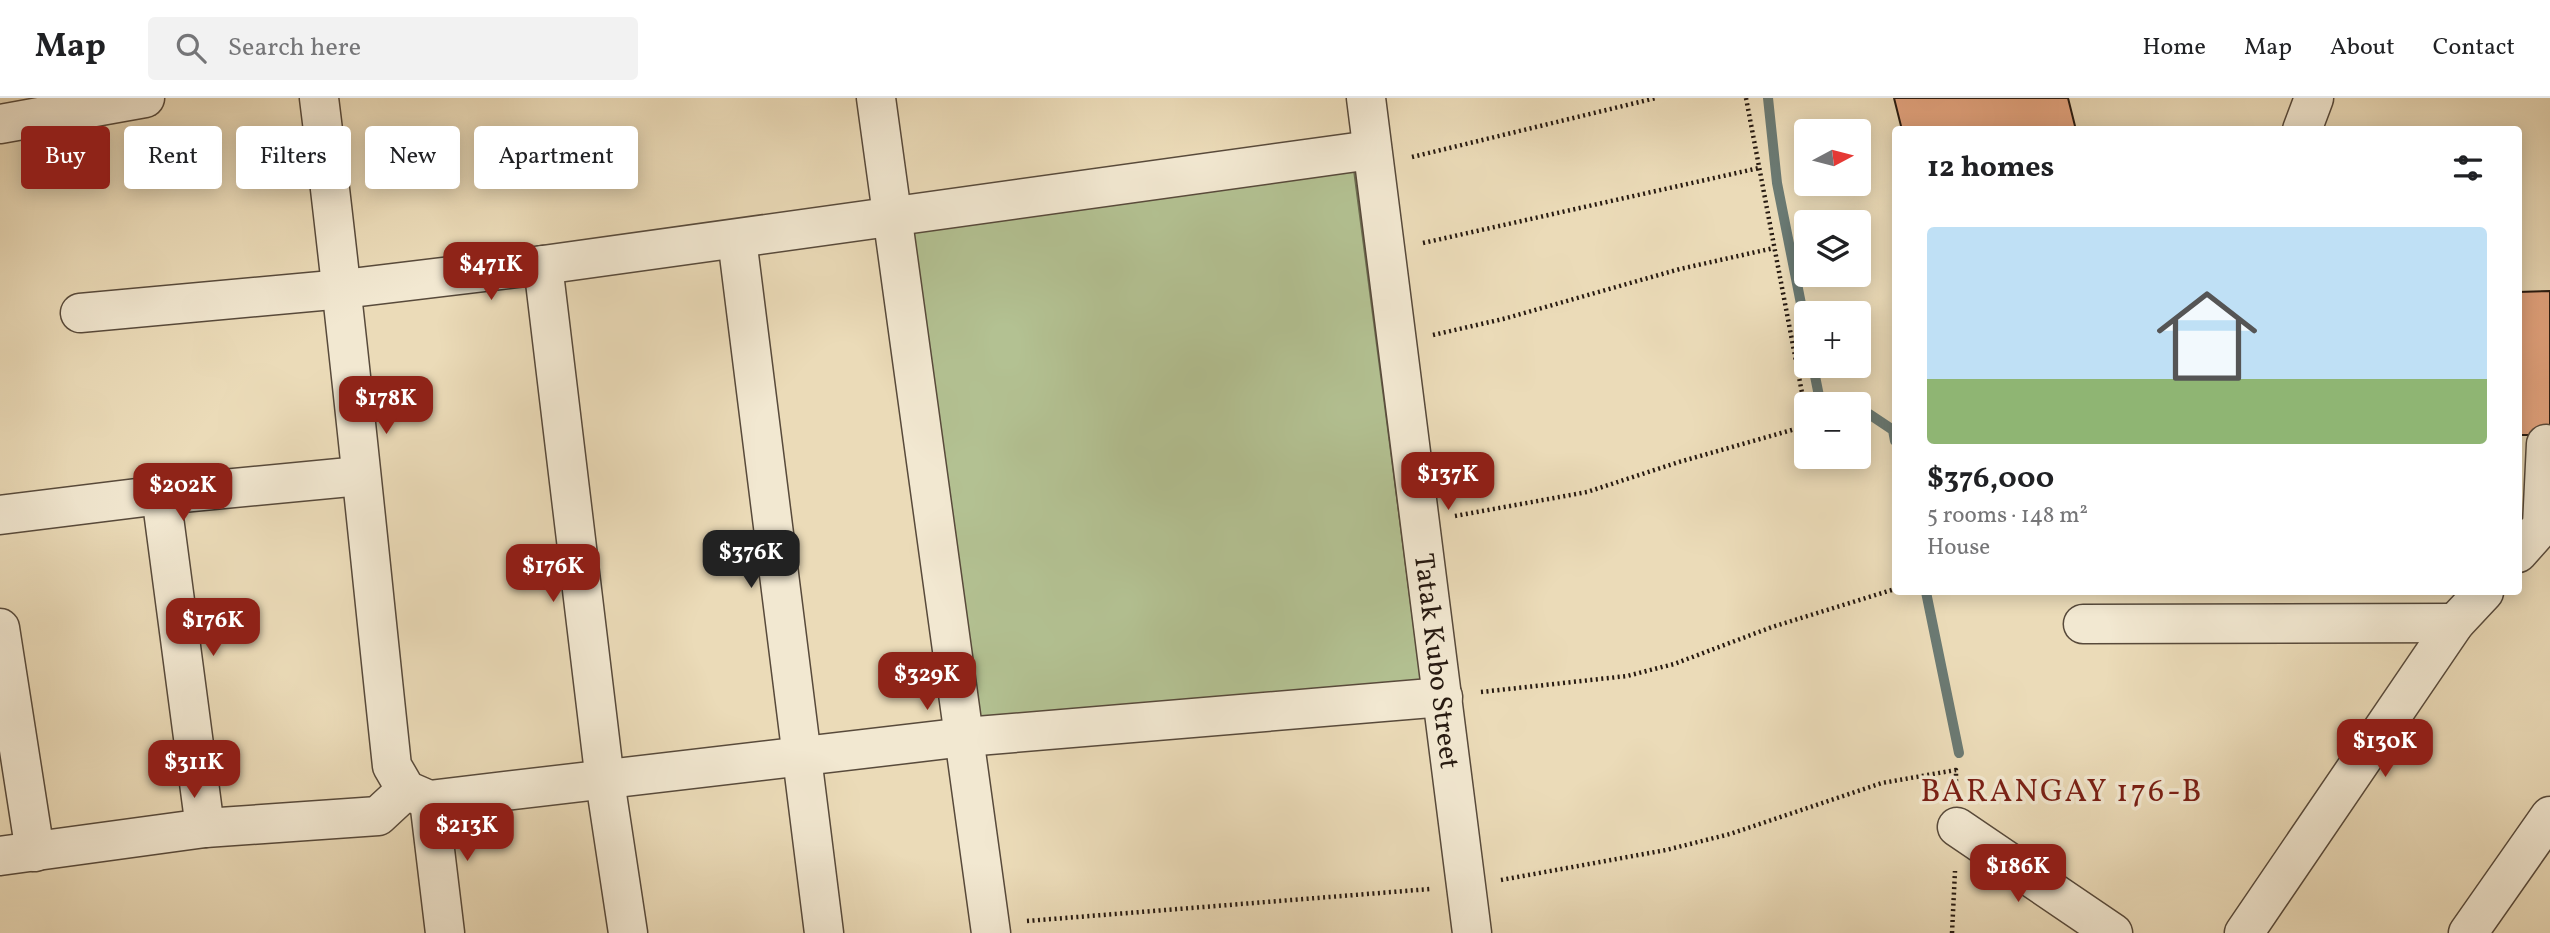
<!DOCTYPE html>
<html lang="en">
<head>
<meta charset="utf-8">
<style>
	:root { --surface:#fff; --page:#f2f2f2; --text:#202124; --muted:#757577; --line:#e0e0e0; --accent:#8f2418 }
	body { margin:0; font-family:Vollkorn,serif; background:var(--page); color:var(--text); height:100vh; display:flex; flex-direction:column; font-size:26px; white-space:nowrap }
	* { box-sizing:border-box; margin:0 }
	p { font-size:23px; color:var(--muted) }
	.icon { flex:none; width:38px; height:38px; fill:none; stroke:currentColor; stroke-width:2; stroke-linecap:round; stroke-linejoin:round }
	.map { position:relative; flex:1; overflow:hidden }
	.panel { position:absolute; left:1892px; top:28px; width:630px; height:469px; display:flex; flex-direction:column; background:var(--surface); border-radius:7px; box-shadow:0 4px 18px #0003 }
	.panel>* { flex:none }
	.top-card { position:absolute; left:21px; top:28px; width:665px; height:63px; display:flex; gap:14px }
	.needle { width:46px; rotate:83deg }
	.fabs { position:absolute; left:1794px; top:21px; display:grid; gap:14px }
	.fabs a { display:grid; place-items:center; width:77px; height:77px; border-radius:7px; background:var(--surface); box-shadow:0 4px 18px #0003; font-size:35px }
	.price { position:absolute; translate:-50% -60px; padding:0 16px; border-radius:14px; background:var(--accent); color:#fff; font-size:23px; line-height:46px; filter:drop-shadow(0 2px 4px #0008) }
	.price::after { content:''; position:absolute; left:50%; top:42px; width:21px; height:16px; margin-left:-10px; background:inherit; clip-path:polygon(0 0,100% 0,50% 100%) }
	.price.active { background:#222; color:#fff }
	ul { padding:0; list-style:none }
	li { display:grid; align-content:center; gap:14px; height:371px; padding:0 35px }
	li span { display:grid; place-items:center; height:217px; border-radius:7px; color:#555 }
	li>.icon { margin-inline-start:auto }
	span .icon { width:126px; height:126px; fill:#fffc; stroke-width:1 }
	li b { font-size:30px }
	h2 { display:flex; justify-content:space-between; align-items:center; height:84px; padding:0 35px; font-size:30px }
	.tag { padding:0 24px; border-radius:7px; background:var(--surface); box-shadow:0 4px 18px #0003; font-size:24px; line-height:63px }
	.tag.active { background:var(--accent); color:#fff }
	header { display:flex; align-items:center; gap:42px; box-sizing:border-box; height:98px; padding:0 35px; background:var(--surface); border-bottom:2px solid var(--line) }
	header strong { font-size:33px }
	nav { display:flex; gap:38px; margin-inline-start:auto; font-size:24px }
	.search { width:490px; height:63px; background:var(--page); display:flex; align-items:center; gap:18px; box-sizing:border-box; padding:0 24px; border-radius:7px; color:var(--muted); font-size:26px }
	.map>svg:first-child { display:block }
	.green { fill:#b3c192; stroke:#6d6e52; stroke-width:2 }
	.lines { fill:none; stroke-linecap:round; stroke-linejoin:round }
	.stream { stroke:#6b7a73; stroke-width:10 }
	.building { fill:#e4a47f; stroke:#271a11; stroke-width:2 }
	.minor-casing { stroke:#584a3b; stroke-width:41 }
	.path { stroke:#271a11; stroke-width:4.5; stroke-dasharray:2 3.5; stroke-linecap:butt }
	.minor { stroke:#f2e8d1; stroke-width:38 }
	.labels { text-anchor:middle; stroke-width:7; stroke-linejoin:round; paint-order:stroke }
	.street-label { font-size:28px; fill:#271a11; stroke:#f2e8d1 }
	.quarter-label { font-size:32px; letter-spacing:2px; fill:#7a1f14; stroke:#f2e8d1 }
</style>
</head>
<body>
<header>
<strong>Map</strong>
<div class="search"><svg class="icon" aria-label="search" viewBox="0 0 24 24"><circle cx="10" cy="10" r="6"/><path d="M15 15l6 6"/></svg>Search here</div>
<nav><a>Home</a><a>Map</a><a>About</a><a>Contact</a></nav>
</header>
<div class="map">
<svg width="2550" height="835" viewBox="0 0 2550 835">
	<rect width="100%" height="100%" fill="#ebdbb8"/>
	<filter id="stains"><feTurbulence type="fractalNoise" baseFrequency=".00286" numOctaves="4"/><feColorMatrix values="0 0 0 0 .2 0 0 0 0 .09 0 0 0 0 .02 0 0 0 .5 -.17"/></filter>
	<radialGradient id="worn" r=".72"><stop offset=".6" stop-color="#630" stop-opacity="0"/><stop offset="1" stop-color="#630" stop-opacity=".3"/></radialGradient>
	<path class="green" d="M 1354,72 L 1422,590 L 971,627 L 908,133 Z"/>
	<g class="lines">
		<g class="stream">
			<path d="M 1768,0 L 1777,85 L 1806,231"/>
			<path d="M 1813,268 L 1820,303 L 1823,306"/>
			<path d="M 1858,318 L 1869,316 L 1893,332 L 1895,343"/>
			<path d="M 1926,494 L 1959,655"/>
		</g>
	</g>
	<g class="building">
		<path d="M 1894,0 L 2068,0 L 2076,32 L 1902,32 Z"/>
		<path d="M 2550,193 L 2550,337 L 2518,337 L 2518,194 Z"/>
	</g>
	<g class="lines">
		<g class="minor-casing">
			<g id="minor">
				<path d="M 319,0 C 347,222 368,445 392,668 L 406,692 L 429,702 L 965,639 L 1443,599"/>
				<path d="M 876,0 L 991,835"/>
				<path d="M 1366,0 L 1472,835"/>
				<path d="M 0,26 L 145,0"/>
				<path d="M 2302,32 L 2314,0"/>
				<path d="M 737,141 L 824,835"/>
				<path d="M 543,167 L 605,683 L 628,835"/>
				<path d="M 80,215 L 343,191 L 543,167 L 1371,52"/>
				<path d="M 161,397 L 205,730"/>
				<path d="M 0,417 L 161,397 L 360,378"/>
				<path d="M 2518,455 L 2542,428 L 2546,346"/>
				<path d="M 2083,526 L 2455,525"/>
				<path d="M 0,530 L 35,754"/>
				<path d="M 429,702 L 445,835"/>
				<path d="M 1957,729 L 2113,835"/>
				<path d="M 0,758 L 205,730 L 378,718 L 406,692"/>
				<path d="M 2244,835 L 2455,525 L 2484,494"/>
				<path d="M 2468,835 L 2550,718"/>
			</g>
		</g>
		<g class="path">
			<path d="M 1746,0 L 1806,316"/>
			<path d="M 1412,59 L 1656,0"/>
			<path d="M 1423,145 L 1759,70"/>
			<path d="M 1433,237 L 1503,221 L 1680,171 L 1774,150"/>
			<path d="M 1455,418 L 1587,394 L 1679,364 L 1806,328"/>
			<path d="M 1481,594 L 1627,578 L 1674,566 L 1772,529 L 1895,491"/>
			<path d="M 1501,782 L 1666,752 L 1730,736 L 1882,685 L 1956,672 L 1956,694"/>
			<path d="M 1027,823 L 1430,791"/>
			<path d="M 1952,835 L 1955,773"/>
		</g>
		<use href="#minor" class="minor"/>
	</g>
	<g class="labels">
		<g class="street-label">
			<text transform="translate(1438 563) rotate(83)" y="10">Tatak Kubo Street</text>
		</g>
		<g class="quarter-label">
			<text x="2062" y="703">BARANGAY 176-B</text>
		</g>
	</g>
	<rect width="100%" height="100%" filter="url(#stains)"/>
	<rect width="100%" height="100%" fill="url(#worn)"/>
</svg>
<div class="fabs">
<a><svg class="needle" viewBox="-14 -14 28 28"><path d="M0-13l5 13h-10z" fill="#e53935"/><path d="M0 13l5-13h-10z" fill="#757577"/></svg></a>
<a><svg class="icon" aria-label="layers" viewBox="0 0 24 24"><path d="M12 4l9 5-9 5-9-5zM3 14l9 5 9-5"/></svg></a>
<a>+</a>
<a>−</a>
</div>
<b class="price" style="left:491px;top:204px">$471K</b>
<b class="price" style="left:386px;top:338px">$178K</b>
<b class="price" style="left:1448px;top:414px">$137K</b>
<b class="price" style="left:183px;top:425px">$202K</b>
<b class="price active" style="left:751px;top:492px">$376K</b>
<b class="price" style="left:553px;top:506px">$176K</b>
<b class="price" style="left:213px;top:560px">$176K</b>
<b class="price" style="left:927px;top:614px">$329K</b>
<b class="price" style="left:2385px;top:681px">$130K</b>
<b class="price" style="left:194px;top:702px">$311K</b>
<b class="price" style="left:467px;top:765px">$213K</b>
<b class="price" style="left:2018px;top:806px">$186K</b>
<div class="top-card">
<a class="tag active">Buy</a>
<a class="tag">Rent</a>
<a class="tag">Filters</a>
<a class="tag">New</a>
<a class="tag">Apartment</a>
</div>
<section class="panel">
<h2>12 homes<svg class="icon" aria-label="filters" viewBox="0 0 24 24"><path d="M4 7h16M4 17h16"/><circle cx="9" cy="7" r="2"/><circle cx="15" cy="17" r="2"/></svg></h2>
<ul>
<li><span style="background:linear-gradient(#bfe0f5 70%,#8fb573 0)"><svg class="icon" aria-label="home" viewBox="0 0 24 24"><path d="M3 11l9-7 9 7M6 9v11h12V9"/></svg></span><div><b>$376,000</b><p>5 rooms · 148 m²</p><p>House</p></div></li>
</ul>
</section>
</div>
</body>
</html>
